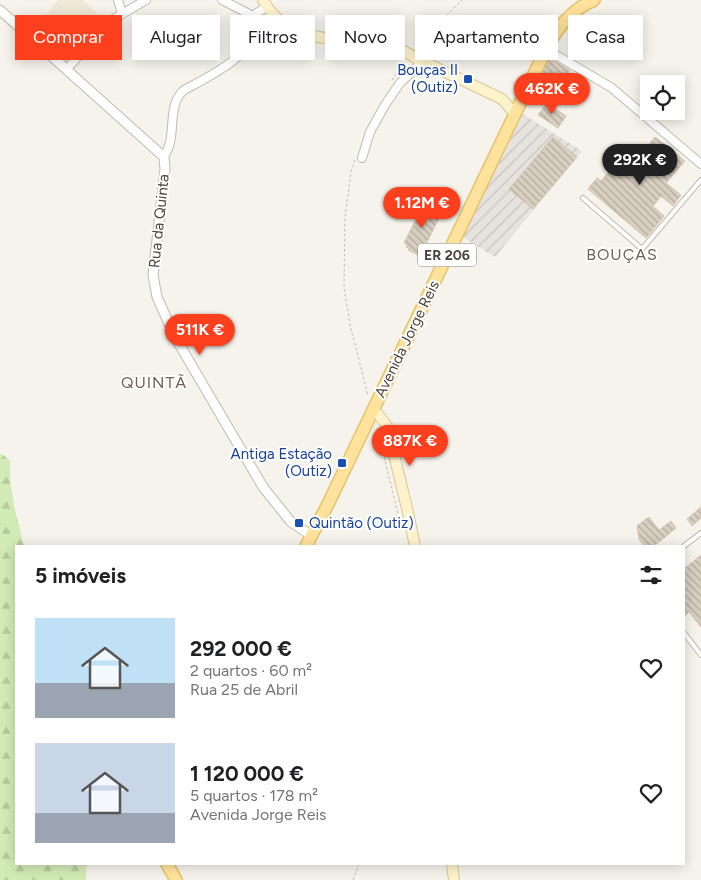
<!DOCTYPE html>
<html lang="pt">
<head>
<meta charset="utf-8">
<style>
	:root { --surface:#fff; --page:#f2f2f2; --text:#202124; --muted:#757577; --accent:#fc3f1d }
	body { margin:0; font-family:Figtree,sans-serif; background:var(--page); color:var(--text); height:100vh; display:flex; flex-direction:column; font-size:19px; white-space:nowrap }
	* { box-sizing:border-box; margin:0 }
	p { font-size:16px; color:var(--muted) }
	.icon { flex:none; width:28px; height:28px; fill:none; stroke:currentColor; stroke-width:2; stroke-linecap:round; stroke-linejoin:round }
	.map { position:relative; flex:1; overflow:hidden }
	.sheet { position:absolute; left:15px; top:545px; width:670px; height:320px; display:flex; flex-direction:column; background:var(--surface); border-radius:0px; box-shadow:0 2px 12px #0003 }
	.sheet>* { flex:none }
	.guide { position:absolute; left:15px; top:15px; width:671px; height:45px; display:flex; gap:10px }
	.fabs { position:absolute; left:640px; top:75px; display:grid; gap:10px }
	.fabs a { display:grid; place-items:center; width:45px; height:45px; border-radius:0px; background:var(--surface); box-shadow:0 2px 12px #0003; font-size:25px }
	.price { position:absolute; translate:-50% -42px; padding:0 11px; border-radius:18px; background:var(--accent); color:#fff; font-size:16px; line-height:32px; filter:drop-shadow(0 1px 2px #0008) }
	.price::after { content:''; position:absolute; left:50%; top:30px; width:15px; height:11px; margin-left:-8px; background:inherit; clip-path:polygon(0 0,100% 0,50% 100%) }
	.price.current { background:#222; color:#fff }
	ul { padding:0; list-style:none }
	li { display:flex; align-items:center; gap:15px; height:125px; padding:0 20px }
	li span { display:grid; place-items:center; flex:none; width:140px; height:100px; border-radius:0px; color:#555 }
	li>.icon { margin-inline-start:auto }
	span .icon { width:60px; height:60px; fill:#fffc; stroke-width:1 }
	li b { font-size:21px }
	h2 { display:flex; justify-content:space-between; align-items:center; height:60px; padding:0 20px; font-size:21px }
	.tag { padding:0 18px; border-radius:0px; background:var(--surface); box-shadow:0 2px 12px #0003; font-size:18px; line-height:45px }
	.tag.current { background:var(--accent); color:#fff }
	.map>svg:first-child { display:block }
	.industrial { fill:url(#industrial-furrows) }
	.education { fill:#efe8d6 }
	.forest { fill:url(#forest-firs) }
	.building { fill:url(#building-back-hatch); stroke:#d3c7b4 }
	.lines { fill:none; stroke-linecap:round; stroke-linejoin:round }
	.service-casing { stroke:#c2bbae; stroke-width:6 }
	.minor-casing { stroke:#c2bbae; stroke-width:10 }
	.tertiary-casing { stroke:#c2bbae; stroke-width:11 }
	.secondary-casing { stroke:#d6c79b; stroke-width:12 }
	.primary-casing { stroke:#e6c16a; stroke-width:14 }
	.path { stroke:#c4b79f; stroke-width:1; stroke-dasharray:2.5 2.5; stroke-linecap:butt }
	.service { stroke:#fff; stroke-width:4 }
	.minor { stroke:#fff; stroke-width:8 }
	.tertiary { stroke:#fff; stroke-width:9 }
	.secondary { stroke:#fff3cd; stroke-width:10 }
	.primary { stroke:#ffe39c; stroke-width:11 }
	.secondary-bridge-casing { stroke:#d6c79b; stroke-width:12; stroke-linecap:butt }
	.secondary-bridge { stroke:#fff3cd; stroke-width:10 }
	.transit-dot { fill:#1a4fb4; stroke:#fff; stroke-width:2 }
	.labels { text-anchor:middle; stroke-width:4; stroke-linejoin:round; paint-order:stroke }
	.shield { fill:#fff; stroke:#817c74; stroke-width:1 }
	.shield-label { font-size:14px; font-weight:bold; fill:#4b4439 }
	.transit-label { font-size:15px; fill:#164399; stroke:#fff; text-anchor:end }
	.street-label { font-size:15px; fill:#4b4439; stroke:#fff }
	.neighbourhood-label { font-size:16px; letter-spacing:1px; fill:#6e6250; stroke:#fff }
</style>
</head>
<body>
<div class="map">
<svg width="701" height="880" viewBox="0 0 701 880">
	<defs>
		<pattern id="industrial-furrows" width="10" height="10" patternUnits="userSpaceOnUse" patternTransform="scale(1.25)"><rect width="10" height="10" fill="#e6e2dd"/><path d="M-1 1l2-2M0 10L10 0M9 11l2-2" fill="none" stroke="#c7c3be"/></pattern>
		<pattern id="forest-firs" width="22" height="20" patternUnits="userSpaceOnUse" patternTransform="scale(1.25)"><rect width="22" height="20" fill="#d2eab5"/><path d="M5 1l3.5 6h-7zM16 11l3.5 6h-7z" fill="#b6ca9c"/></pattern>
		<pattern id="building-back-hatch" width="6" height="6" patternUnits="userSpaceOnUse" patternTransform="scale(1.25)"><rect width="6" height="6" fill="#d8cfc1"/><path d="M-1 5l2 2M0 0l6 6M5-1l2 2" fill="none" stroke="#b1aa9e"/></pattern>
	</defs>
	<rect width="100%" height="100%" fill="#f6f3ec"/>
	<path class="industrial" d="M 523,114 L 582,151 L 495,257 L 462,237 Z"/>
	<path class="education" d="M 58,0 L 83,0 L 106,22 L 97,31 L 95,29 L 88,35 L 90,37 L 67,64 L 33,31 Z"/>
	<path class="forest" d="M 2,454 L 10,461 L 10,480 L 14,506 L 24,546 L 16,546 L 16,864 L 92,864 L 86,867 L 86,880 L 0,880 L 0,455 Z"/>
	<g class="building">
		<path d="M 550,58 L 570,70 L 567,76 L 559,72 L 550,86 L 541,77 Z"/>
		<path d="M 547,103 L 566,116 L 558,128 L 538,115 Z"/>
		<path d="M 553,137 L 577,157 L 533,209 L 509,189 Z"/>
		<path d="M 655,137 L 685,161 L 666,183 L 681,195 L 673,206 L 661,196 L 653,206 L 664,216 L 646,238 L 588,189 L 597,178 L 601,181 L 627,150 L 637,159 Z"/>
		<path d="M 424,203 L 442,212 L 420,256 L 408,250 L 409,248 L 406,247 L 407,245 L 404,243 Z"/>
		<path d="M 701,507 L 701,518 L 692,526 L 687,519 Z"/>
		<path d="M 649,517 L 659,530 L 671,521 L 676,528 L 654,546 L 644,546 L 639,539 L 637,526 Z"/>
		<path d="M 701,555 L 701,627 L 689,612 L 684,617 L 684,569 Z"/>
	</g>
	<g class="lines">
		<g class="service-casing">
			<g id="service">
				<path d="M 583,198 L 642,249 L 701,180"/>
				<path d="M 684,546 L 701,533"/>
				<path d="M 684,633 L 701,655"/>
			</g>
		</g>
		<g class="minor-casing">
			<g id="minor">
				<path d="M 222,0 L 253,16"/>
				<path d="M 122,14 L 146,0"/>
				<path d="M 67,69 L 107,23 L 122,14 L 118,0"/>
				<path d="M 164,157 C 165,154 168,150 169,146 C 175,128 168,104 184,90 C 208,77 267,50 253,16 L 267,6"/>
				<path d="M 362,158 L 370,132 L 385,105 L 400,83 L 417,67 L 435,43 L 442,41 L 530,43 L 546,49 L 612,88 L 701,164"/>
			</g>
		</g>
		<g class="tertiary-casing">
			<path id="tertiary" d="M 0,10 L 164,157 L 165,169 L 153,275 L 157,297 L 175,337 L 263,487 L 291,522 L 312,536"/>
		</g>
		<g class="secondary-casing">
			<g id="secondary">
				<path d="M 263,0 C 294,54 353,31 402,50"/>
				<path d="M 416,58 L 502,99 L 515,114"/>
				<path d="M 372,411 L 378,414 L 387,426 L 407,508 L 415,546"/>
				<path d="M 452,864 L 454,880"/>
			</g>
		</g>
		<g class="primary-casing">
			<g id="primary">
				<path d="M 306,546 L 329,502 L 546,49 C 558,27 571,10 594,0"/>
				<path d="M 167,864 L 176,880"/>
			</g>
		</g>
		<g class="path">
			<path d="M 415,47 L 462,0"/>
			<path d="M 392,80 L 403,62"/>
			<path d="M 355,160 L 351,172 L 345,217 L 344,288 L 351,329 L 368,395"/>
			<path d="M 377,428 L 401,526"/>
			<path d="M 353,880 L 359,864"/>
		</g>
		<use href="#service" class="service"/>
		<use href="#minor" class="minor"/>
		<use href="#tertiary" class="tertiary"/>
		<use href="#secondary" class="secondary"/>
		<use href="#primary" class="primary"/>
		<g class="secondary-bridge-casing">
			<path id="secondary-bridge" d="M 402,50 L 416,58"/>
		</g>
		<use href="#secondary-bridge" class="secondary-bridge"/>
	</g>
	<g class="transit-dot">
		<rect x="463" y="74" width="10" height="10" rx="2.5"/>
		<rect x="337" y="458" width="10" height="10" rx="2.5"/>
		<rect x="294" y="518" width="10" height="10" rx="2.5"/>
	</g>
	<g class="labels">
		<rect class="shield" x="418" y="243.5" width="58" height="23" rx="4"/>
		<g class="shield-label">
			<text x="447" y="260">ER 206</text>
		</g>
		<g class="transit-label">
			<text x="458" y="75">Bouças II<tspan x="458" dy="17">(Outiz)</tspan></text>
			<text x="332" y="459">Antiga Estação<tspan x="332" dy="17">(Outiz)</tspan></text>
			<text x="309" y="528" text-anchor="start">Quintão (Outiz)</text>
		</g>
		<g class="street-label">
			<text transform="translate(159 221) rotate(-84)" y="5">Rua da Quinta</text>
			<text transform="translate(407 339) rotate(-64)" y="5">Avenida Jorge Reis</text>
		</g>
		<g class="neighbourhood-label">
			<text x="622" y="260">BOUÇAS</text>
			<text x="154" y="388">QUINTÃ</text>
		</g>
	</g>
</svg>
<div class="fabs">
<a><svg class="icon" aria-label="locate" viewBox="0 0 24 24"><circle cx="12" cy="12" r="6"/><path d="M12 2v4M12 18v4M2 12h4M18 12h4"/></svg></a>
</div>
<b class="price" style="left:552px;top:115px">462K €</b>
<b class="price current" style="left:640px;top:186px">292K €</b>
<b class="price" style="left:422px;top:229px">1.12M €</b>
<b class="price" style="left:200px;top:356px">511K €</b>
<b class="price" style="left:410px;top:467px">887K €</b>
<div class="guide">
<a class="tag current">Comprar</a>
<a class="tag">Alugar</a>
<a class="tag">Filtros</a>
<a class="tag">Novo</a>
<a class="tag">Apartamento</a>
<a class="tag">Casa</a>
</div>
<section class="sheet">
<h2>5 imóveis<svg class="icon" aria-label="filters" viewBox="0 0 24 24"><path d="M4 7h16M4 17h16"/><circle cx="9" cy="7" r="2"/><circle cx="15" cy="17" r="2"/></svg></h2>
<ul>
<li><span style="background:linear-gradient(#bfe0f5 65%,#9aa5b1 0)"><svg class="icon" aria-label="home" viewBox="0 0 24 24"><path d="M3 11l9-7 9 7M6 9v11h12V9"/></svg></span><div><b>292 000 €</b><p>2 quartos · 60 m²</p><p>Rua 25 de Abril</p></div><svg class="icon" aria-label="heart" viewBox="0 0 24 24"><path d="M12 20l-8-8c-3-5 5-10 8-4 3-6 11-1 8 4z"/></svg></li>
<li><span style="background:linear-gradient(#c9d6e8 70%,#9aa5b1 0)"><svg class="icon" aria-label="home" viewBox="0 0 24 24"><path d="M3 11l9-7 9 7M6 9v11h12V9"/></svg></span><div><b>1 120 000 €</b><p>5 quartos · 178 m²</p><p>Avenida Jorge Reis</p></div><svg class="icon" aria-label="heart" viewBox="0 0 24 24"><path d="M12 20l-8-8c-3-5 5-10 8-4 3-6 11-1 8 4z"/></svg></li>
</ul>
</section>
</div>
</body>
</html>
